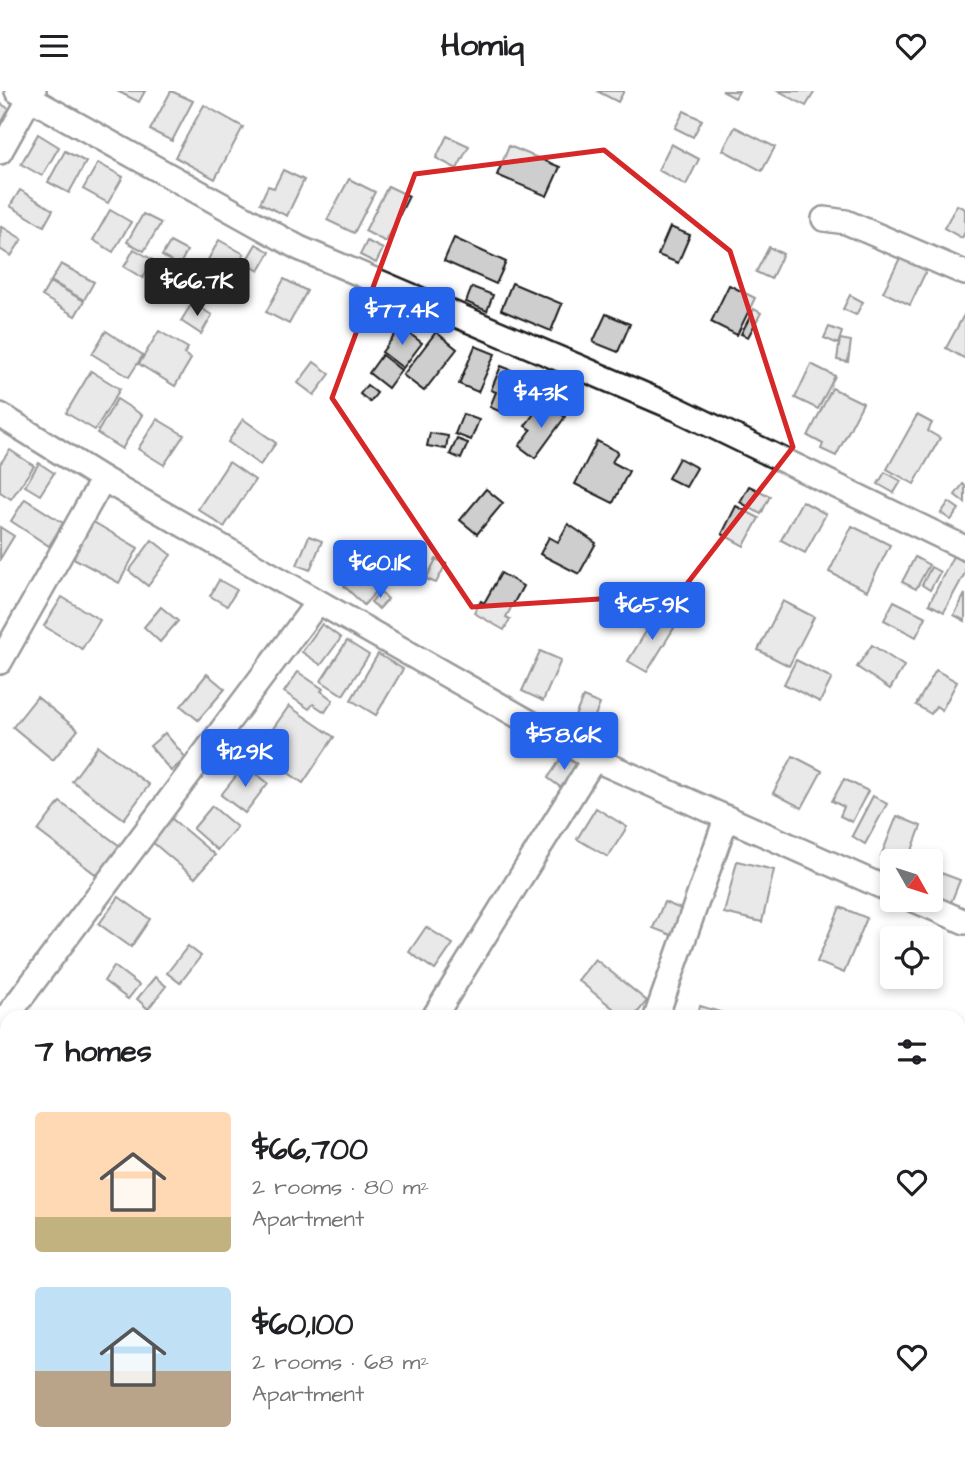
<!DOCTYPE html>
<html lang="en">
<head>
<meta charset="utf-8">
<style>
	:root { --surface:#fff; --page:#f2f2f2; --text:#202124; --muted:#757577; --accent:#2563eb }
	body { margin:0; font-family:"Architects Daughter",sans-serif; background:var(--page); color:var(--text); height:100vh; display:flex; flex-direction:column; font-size:26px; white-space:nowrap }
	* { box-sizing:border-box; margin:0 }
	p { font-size:23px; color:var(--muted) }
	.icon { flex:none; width:38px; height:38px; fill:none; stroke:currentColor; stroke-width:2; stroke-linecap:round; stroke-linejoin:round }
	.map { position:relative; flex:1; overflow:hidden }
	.side { position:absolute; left:0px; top:919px; width:966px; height:450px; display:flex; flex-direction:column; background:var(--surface); border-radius:21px 21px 0 0; box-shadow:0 4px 10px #0003 }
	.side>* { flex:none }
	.needle { width:46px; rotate:129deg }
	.tools { position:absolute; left:880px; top:758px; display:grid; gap:14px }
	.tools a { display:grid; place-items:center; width:63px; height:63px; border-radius:7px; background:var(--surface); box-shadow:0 4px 10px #0003; font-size:35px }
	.price { position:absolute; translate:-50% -60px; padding:0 16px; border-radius:7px; background:var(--accent); color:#fff; font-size:23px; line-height:46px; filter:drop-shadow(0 2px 4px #0008) }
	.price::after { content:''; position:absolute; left:50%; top:42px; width:21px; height:16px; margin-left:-10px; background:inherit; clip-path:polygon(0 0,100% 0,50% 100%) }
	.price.active { background:#222; color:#fff }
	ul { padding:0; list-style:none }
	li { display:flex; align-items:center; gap:21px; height:175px; padding:0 35px }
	li span { display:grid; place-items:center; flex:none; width:196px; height:140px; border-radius:7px; color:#555 }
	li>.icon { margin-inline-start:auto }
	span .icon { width:84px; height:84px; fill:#fffc; stroke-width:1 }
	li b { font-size:30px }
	h2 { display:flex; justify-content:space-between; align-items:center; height:84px; padding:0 35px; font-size:30px }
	header { display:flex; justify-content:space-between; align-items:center; height:91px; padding:0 35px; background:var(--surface); font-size:32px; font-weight:800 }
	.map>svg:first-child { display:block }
	.building { fill:#cecece; stroke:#1c1c1c; stroke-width:2 }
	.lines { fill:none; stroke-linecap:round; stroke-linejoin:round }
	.minor-casing { stroke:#1c1c1c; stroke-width:28 }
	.minor { stroke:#fff; stroke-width:23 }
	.marked { fill:none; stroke:#d62828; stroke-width:5; stroke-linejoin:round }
</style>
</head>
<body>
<header><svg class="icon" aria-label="menu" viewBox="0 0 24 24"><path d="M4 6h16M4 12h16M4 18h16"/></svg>Homiq<svg class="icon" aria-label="heart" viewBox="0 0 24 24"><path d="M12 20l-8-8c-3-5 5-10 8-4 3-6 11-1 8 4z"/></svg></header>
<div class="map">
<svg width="965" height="1367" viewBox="0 0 965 1367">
	<rect width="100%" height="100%" fill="#fff"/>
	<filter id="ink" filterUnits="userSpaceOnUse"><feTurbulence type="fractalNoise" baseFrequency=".0143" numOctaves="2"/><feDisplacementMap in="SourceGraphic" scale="14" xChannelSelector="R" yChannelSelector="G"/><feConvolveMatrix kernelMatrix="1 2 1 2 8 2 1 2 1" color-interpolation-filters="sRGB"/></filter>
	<g filter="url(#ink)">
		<g class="building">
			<path d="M 117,0 L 145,0 L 139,11 Z"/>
			<path d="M 171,0 L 193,10 L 172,50 L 150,39 Z"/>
			<path d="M 597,0 L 624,0 L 618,11 Z"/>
			<path d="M 722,0 L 739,0 L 735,7 Z"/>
			<path d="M 779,0 L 815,0 L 806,15 Z"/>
			<path d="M 0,12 L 12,20 L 0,39 Z"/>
			<path d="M 204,14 L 243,36 L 215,88 L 175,66 Z"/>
			<path d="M 684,20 L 702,29 L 693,46 L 675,37 Z"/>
			<path d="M 735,36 L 775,56 L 762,80 L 723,59 Z"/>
			<path d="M 38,43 L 59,56 L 42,85 L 21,73 Z"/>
			<path d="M 447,45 L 469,55 L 457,78 L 436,67 Z"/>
			<path d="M 671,53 L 699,68 L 686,94 L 658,79 Z"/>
			<path d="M 509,55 L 560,76 L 547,105 L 497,84 Z"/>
			<path d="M 65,60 L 86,71 L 69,102 L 48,91 Z"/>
			<path d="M 98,72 L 123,86 L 108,112 L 83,98 Z"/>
			<path d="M 283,79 L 304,89 L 287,125 L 260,112 L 268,95 L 274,97 Z"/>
			<path d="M 349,88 L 375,101 L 354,142 L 327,129 Z"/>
			<path d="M 388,95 L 409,105 L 386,151 L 365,140 Z"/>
			<path d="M 20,99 L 53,119 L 44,135 L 10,115 Z"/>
			<path d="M 957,114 L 965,118 L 965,141 L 962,147 L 944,137 Z"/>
			<path d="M 110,119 L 131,131 L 113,161 L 93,149 Z"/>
			<path d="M 143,123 L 161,132 L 144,160 L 127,151 Z"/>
			<path d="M 1,135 L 22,148 L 11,165 L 0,158 Z"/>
			<path d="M 670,136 L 690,144 L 678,172 L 658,164 Z"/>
			<path d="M 454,147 L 506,171 L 496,193 L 444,170 Z"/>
			<path d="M 219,149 L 244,163 L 228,190 L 204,176 Z"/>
			<path d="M 367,150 L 383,158 L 376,172 L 360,164 Z"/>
			<path d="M 170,151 L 187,160 L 179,175 L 162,165 Z"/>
			<path d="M 256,153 L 270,161 L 259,180 L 245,172 Z"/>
			<path d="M 769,156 L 783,163 L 771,188 L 756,181 Z"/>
			<path d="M 134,158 L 153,169 L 143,187 L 124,176 Z"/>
			<path d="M 902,163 L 928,176 L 910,214 L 883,201 Z"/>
			<path d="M 61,173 L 94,191 L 84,209 L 51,190 Z"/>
			<path d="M 284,188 L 307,200 L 289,233 L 266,221 Z"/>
			<path d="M 50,191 L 84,210 L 75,225 L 42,205 Z"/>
			<path d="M 512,192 L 562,213 L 551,240 L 501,219 Z"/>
			<path d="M 729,194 L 755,207 L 737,244 L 711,231 Z"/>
			<path d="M 472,196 L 493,204 L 487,220 L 466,211 Z"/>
			<path d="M 850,204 L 863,211 L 856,224 L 843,218 Z"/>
			<path d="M 192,212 L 212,224 L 201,243 L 181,230 Z"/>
			<path d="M 754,218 L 761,222 L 748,246 L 741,243 Z"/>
			<path d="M 965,222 L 965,266 L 964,267 L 946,257 Z"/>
			<path d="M 606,223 L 630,233 L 618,261 L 593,251 Z"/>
			<path d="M 401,236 L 422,252 L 403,277 L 382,261 Z"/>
			<path d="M 829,236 L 842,241 L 838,253 L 824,247 Z"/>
			<path d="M 106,240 L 143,264 L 129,286 L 92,263 Z"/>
			<path d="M 159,240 L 188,257 L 184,263 L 191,268 L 175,295 L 139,273 Z"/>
			<path d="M 436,241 L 457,258 L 424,300 L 403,284 Z"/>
			<path d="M 840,248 L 851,250 L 848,271 L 837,269 Z"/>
			<path d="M 475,255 L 495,263 L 478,301 L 459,293 Z"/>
			<path d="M 382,264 L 401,279 L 388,297 L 369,282 Z"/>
			<path d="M 314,271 L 330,283 L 314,304 L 298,292 Z"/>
			<path d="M 811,273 L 835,285 L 818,318 L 795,307 Z"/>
			<path d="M 501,275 L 514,280 L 509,294 L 514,296 L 503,322 L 490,316 L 496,301 L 491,299 Z"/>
			<path d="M 91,280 L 120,298 L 95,339 L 66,322 Z"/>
			<path d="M 367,294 L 377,302 L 370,311 L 360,303 Z"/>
			<path d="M 832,297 L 863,312 L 836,365 L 821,358 L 823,353 L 808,345 Z"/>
			<path d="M 117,308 L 142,324 L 122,358 L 97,342 Z"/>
			<path d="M 547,312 L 565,326 L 535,367 L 519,355 L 531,339 L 525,335 L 536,320 L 539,323 Z"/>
			<path d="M 463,323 L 479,329 L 471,349 L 455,343 Z"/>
			<path d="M 917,324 L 932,332 L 928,340 L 940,347 L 914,393 L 887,378 Z"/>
			<path d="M 157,328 L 184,344 L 164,374 L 138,358 Z"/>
			<path d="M 243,328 L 276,352 L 260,374 L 228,351 Z"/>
			<path d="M 430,342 L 448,345 L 446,358 L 427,355 Z"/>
			<path d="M 457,348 L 468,352 L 461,368 L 450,363 Z"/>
			<path d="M 597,350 L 618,361 L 612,371 L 629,380 L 613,412 L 575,393 Z"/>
			<path d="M 10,359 L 34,375 L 11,408 L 0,401 L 0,373 Z"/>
			<path d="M 679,367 L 697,377 L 686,396 L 668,387 Z"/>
			<path d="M 229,371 L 255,389 L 224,436 L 198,418 Z"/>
			<path d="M 39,372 L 54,382 L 40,404 L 25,395 Z"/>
			<path d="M 885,381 L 901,390 L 894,402 L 878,393 Z"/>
			<path d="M 963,393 L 965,395 L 965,412 L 955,404 Z"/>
			<path d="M 749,395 L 770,405 L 761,423 L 740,411 Z"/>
			<path d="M 486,398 L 503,412 L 477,443 L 460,429 Z"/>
			<path d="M 25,408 L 63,432 L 49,455 L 11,430 Z"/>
			<path d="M 802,410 L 826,423 L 805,462 L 781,449 Z"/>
			<path d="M 949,411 L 959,418 L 951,429 L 941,422 Z"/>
			<path d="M 736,415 L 759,427 L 744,455 L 722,443 Z"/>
			<path d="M 88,428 L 138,457 L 119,492 L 68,464 Z"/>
			<path d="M 568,433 L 596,452 L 579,483 L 540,463 L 549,446 L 558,451 Z"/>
			<path d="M 852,435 L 890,454 L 867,500 L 829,481 Z"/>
			<path d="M 0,436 L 14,445 L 0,468 Z"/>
			<path d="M 309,445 L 322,450 L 310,479 L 297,474 Z"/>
			<path d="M 152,449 L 171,464 L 148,495 L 129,480 Z"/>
			<path d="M 953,465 L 965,471 L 965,482 L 944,521 L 929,513 Z"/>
			<path d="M 915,466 L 929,474 L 916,498 L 902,491 Z"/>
			<path d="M 436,468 L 446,473 L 436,492 L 426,488 Z"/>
			<path d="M 362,475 L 382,494 L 364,514 L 344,495 Z"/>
			<path d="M 931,476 L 940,481 L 930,499 L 922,494 Z"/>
			<path d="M 501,482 L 523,495 L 506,526 L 510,528 L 504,539 L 474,522 L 481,510 L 484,512 Z"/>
			<path d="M 219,489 L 237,499 L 227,515 L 210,505 Z"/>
			<path d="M 380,500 L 388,508 L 379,518 L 371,511 Z"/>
			<path d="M 965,503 L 965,530 L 954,524 Z"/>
			<path d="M 62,506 L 100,529 L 82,558 L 44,535 Z"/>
			<path d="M 783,510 L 814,526 L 789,575 L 758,559 Z"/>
			<path d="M 894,510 L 926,526 L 916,546 L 884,529 Z"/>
			<path d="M 161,516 L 178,530 L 160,551 L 144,536 Z"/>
			<path d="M 658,521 L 677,532 L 647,581 L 628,570 Z"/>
			<path d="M 322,533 L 341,547 L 321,574 L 302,561 Z"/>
			<path d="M 347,550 L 369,564 L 343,604 L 321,590 Z"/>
			<path d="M 872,554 L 904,575 L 890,598 L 857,576 Z"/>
			<path d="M 540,560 L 561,569 L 543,610 L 522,600 Z"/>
			<path d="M 378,563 L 403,578 L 376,624 L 351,609 Z"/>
			<path d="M 796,569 L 832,587 L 820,611 L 784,593 Z"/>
			<path d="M 936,579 L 957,591 L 942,619 L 936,615 L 931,623 L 916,614 Z"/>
			<path d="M 298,581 L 323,598 L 321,600 L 333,609 L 325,621 L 313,613 L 309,618 L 284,601 Z"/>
			<path d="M 207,583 L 225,598 L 198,629 L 181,615 Z"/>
			<path d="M 37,606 L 78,639 L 53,669 L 13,636 Z"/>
			<path d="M 583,606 L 600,613 L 590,637 L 573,630 Z"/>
			<path d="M 289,615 L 334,646 L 303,692 L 257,660 Z"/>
			<path d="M 165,642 L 186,667 L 171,680 L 150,655 Z"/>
			<path d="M 98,655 L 149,694 L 124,728 L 72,690 Z"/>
			<path d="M 564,663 L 580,675 L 563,698 L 548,687 Z"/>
			<path d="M 793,665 L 822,680 L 802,717 L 773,702 Z"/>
			<path d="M 245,674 L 268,692 L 245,722 L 221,704 Z"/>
			<path d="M 844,688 L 868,700 L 852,731 L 840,725 L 844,716 L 832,710 Z"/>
			<path d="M 873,705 L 887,713 L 865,753 L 852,745 Z"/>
			<path d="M 60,711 L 120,755 L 98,785 L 38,740 Z"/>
			<path d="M 212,715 L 237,736 L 217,759 L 193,738 Z"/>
			<path d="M 596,717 L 627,736 L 608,766 L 577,748 Z"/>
			<path d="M 897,725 L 921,735 L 908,770 L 892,770 L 892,776 L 890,775 L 892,769 L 881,765 Z"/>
			<path d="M 171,727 L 215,764 L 195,787 L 151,750 Z"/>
			<path d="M 737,770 L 774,779 L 762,831 L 724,822 Z"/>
			<path d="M 941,782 L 960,789 L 950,814 L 931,806 Z"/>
			<path d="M 119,806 L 150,828 L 131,856 L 99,833 Z"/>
			<path d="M 664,811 L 686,820 L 676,846 L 653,837 Z"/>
			<path d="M 840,816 L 867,827 L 844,882 L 817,871 Z"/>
			<path d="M 426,836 L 453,853 L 435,879 L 409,861 Z"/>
			<path d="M 188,855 L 201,865 L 180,892 L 167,882 Z"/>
			<path d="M 595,868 L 647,910 L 634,926 L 624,926 L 578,889 Z"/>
			<path d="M 114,875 L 139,894 L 128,908 L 104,890 Z"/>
			<path d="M 155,886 L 166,895 L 148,918 L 137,908 Z"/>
			<path d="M 700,915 L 736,926 L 697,926 Z"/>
			<path d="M 662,1362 L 697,1362 L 694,1367 L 673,1367 Z"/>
		</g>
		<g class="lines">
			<g class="minor-casing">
				<g id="minor">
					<path d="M 17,0 L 299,157 L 675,317 L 965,457"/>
					<path d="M 0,61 L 34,0"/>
					<path d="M 824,128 L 846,131 L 965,182"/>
					<path d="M 0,324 L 103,388 L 594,668 L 892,800"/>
					<path d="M 0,571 L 103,388"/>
					<path d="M 912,808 L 965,831"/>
					<path d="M 434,926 L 594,668"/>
					<path d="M 656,926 L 726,728"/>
					<path d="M 0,935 L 318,511"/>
					<path d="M 0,1156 L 7,1148"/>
					<path d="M 604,1362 L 613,1367"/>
					<path d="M 162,1367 L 165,1362"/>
					<path d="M 465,1367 L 468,1362"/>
				</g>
			</g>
			<use href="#minor" class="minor"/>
		</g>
	</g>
	<path d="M0 0H965V1367H0ZM 604,59 L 730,160 L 793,356 L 679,503 L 472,516 L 332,307 L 415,83 Z" fill="#fff" fill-opacity=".55" fill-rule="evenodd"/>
	<path class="marked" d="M 604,59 L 730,160 L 793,356 L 679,503 L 472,516 L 332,307 L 415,83 Z"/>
</svg>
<div class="tools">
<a><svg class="needle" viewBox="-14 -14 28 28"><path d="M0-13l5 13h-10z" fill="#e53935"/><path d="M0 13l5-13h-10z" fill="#757577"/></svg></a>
<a><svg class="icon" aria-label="locate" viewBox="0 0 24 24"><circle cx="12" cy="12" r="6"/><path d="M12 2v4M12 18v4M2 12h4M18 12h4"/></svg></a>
</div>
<b class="price active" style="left:197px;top:227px">$66.7K</b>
<b class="price" style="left:402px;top:256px">$77.4K</b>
<b class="price" style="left:541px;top:339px">$43K</b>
<b class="price" style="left:380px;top:509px">$60.1K</b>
<b class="price" style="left:652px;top:551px">$65.9K</b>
<b class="price" style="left:564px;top:681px">$58.6K</b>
<b class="price" style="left:245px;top:698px">$129K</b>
<section class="side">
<h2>7 homes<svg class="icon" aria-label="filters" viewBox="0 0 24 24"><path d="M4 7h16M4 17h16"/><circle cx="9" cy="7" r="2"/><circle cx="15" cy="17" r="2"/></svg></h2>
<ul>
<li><span style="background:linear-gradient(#ffd9b3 75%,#c2b280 0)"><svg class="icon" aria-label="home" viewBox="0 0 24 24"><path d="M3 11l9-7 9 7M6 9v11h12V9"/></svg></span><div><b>$66,700</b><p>2 rooms · 80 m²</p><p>Apartment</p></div><svg class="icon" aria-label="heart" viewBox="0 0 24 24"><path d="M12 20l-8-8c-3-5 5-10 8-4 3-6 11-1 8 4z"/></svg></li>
<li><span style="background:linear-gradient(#bfe0f5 60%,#b9a48a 0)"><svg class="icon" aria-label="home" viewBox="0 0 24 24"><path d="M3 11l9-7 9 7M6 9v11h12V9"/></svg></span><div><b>$60,100</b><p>2 rooms · 68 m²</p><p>Apartment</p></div><svg class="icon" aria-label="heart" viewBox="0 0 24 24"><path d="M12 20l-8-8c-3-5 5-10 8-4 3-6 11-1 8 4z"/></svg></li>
</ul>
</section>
</div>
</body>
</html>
